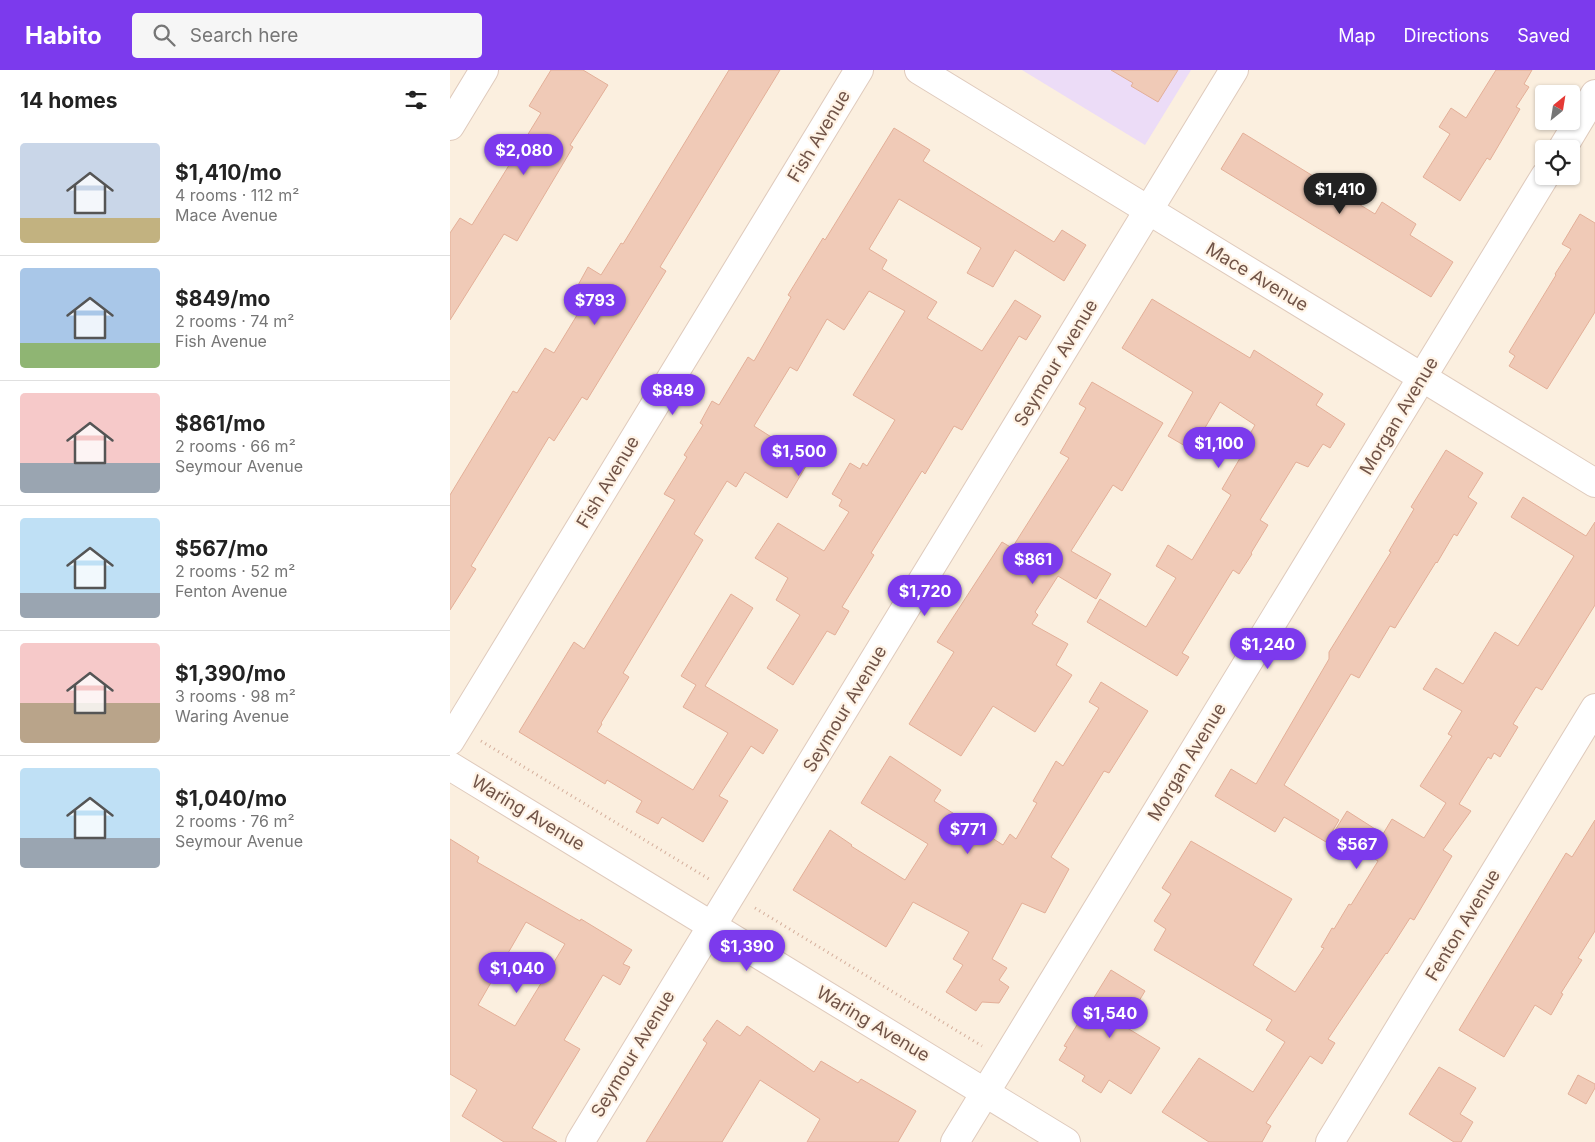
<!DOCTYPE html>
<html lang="en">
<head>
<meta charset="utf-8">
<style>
	:root { --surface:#fff; --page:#f6f6f6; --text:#222; --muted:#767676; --line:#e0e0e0; --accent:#7c3aed }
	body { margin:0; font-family:Inter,sans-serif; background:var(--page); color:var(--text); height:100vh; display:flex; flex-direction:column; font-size:19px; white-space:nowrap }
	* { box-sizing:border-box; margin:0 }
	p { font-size:16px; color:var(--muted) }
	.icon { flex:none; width:28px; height:28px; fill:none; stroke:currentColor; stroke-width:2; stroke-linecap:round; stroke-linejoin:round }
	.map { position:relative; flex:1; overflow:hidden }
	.side { display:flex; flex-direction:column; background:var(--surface); width:450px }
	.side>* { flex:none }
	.needle { width:32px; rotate:30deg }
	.controls { position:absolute; left:1085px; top:15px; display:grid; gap:10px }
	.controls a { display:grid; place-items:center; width:45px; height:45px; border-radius:5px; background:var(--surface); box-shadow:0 1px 4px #0004; font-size:25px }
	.price { position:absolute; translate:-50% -42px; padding:0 11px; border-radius:18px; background:var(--accent); color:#fff; font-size:16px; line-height:32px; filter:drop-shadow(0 1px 2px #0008) }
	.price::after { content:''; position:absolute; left:50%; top:30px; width:15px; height:11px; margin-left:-8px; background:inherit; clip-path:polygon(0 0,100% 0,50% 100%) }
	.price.active { background:#222; color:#fff }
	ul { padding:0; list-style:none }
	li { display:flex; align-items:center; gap:15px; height:125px; padding:0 20px }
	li+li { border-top:1px solid var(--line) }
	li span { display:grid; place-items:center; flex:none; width:140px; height:100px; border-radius:5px; color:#555 }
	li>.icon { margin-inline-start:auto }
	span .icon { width:60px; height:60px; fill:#fffc; stroke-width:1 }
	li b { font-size:21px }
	h2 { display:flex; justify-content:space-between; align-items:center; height:60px; padding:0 20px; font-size:21px }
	header { display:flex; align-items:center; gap:30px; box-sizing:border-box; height:70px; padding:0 25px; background:var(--accent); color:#fff }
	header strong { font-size:24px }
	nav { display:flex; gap:28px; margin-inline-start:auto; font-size:18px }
	.search { width:350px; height:45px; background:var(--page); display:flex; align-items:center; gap:12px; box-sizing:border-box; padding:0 18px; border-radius:5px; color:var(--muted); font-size:19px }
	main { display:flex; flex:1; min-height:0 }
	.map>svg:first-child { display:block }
	.education { fill:#ecdcf7 }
	.building { fill:#f0cab7; stroke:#e3af98; fill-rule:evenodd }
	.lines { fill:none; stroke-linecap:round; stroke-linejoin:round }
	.street-casing { stroke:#dfcabc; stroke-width:30 }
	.path { stroke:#d4ae9b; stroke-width:3; stroke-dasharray:1 4; stroke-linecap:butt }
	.street { stroke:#fff; stroke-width:28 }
	.labels { text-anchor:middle; stroke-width:4.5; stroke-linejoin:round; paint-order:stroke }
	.street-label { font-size:18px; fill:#715448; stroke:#fff3e5 }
</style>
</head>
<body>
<header>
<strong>Habito</strong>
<div class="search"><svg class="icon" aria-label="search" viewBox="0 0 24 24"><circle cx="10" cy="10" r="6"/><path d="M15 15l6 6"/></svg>Search here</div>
<nav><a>Map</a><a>Directions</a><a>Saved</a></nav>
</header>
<main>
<section class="side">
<h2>14 homes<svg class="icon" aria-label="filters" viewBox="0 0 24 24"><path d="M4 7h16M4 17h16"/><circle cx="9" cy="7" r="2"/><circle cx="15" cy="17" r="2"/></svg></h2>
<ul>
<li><span style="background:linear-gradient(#c9d6e8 75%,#c2b280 0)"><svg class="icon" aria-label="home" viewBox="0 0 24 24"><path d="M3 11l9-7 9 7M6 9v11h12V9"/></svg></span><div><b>$1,410/mo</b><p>4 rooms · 112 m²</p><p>Mace Avenue</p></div></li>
<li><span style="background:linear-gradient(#a9c7e8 75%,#8fb573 0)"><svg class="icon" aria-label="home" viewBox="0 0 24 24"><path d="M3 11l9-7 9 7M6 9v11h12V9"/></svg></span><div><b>$849/mo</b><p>2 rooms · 74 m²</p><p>Fish Avenue</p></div></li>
<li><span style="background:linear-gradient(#f6c9c9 70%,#9aa5b1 0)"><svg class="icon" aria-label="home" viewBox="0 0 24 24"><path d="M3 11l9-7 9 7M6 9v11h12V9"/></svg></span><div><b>$861/mo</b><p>2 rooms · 66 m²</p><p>Seymour Avenue</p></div></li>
<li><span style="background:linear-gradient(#bfe0f5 75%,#9aa5b1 0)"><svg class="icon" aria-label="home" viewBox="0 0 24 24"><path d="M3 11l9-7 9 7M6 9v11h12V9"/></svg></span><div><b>$567/mo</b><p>2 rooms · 52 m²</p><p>Fenton Avenue</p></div></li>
<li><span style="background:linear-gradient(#f6c9c9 60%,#b9a48a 0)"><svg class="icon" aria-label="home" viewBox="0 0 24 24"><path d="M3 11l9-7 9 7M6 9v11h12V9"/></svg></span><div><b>$1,390/mo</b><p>3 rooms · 98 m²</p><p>Waring Avenue</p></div></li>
<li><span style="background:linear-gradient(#bfe0f5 70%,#9aa5b1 0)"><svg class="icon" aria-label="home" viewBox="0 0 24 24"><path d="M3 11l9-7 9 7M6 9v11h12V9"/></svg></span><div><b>$1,040/mo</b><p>2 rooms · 76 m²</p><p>Seymour Avenue</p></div></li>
</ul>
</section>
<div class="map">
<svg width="1145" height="1072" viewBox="0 0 1145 1072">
	<rect width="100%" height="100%" fill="#fbefdf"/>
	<path class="education" d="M 572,0 L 741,0 L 695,75 Z"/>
	<g class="building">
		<path d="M 101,0 L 133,0 L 158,15 L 120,75 L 123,77 L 67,171 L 54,164 L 0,250 L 0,163 L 10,148 L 22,155 L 53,105 L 91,43 L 79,36 Z"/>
		<path d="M 279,0 L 330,0 L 210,197 L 216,201 L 137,330 L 132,327 L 104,371 L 99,367 L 21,496 L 26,499 L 0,540 L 0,425 L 63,321 L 67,323 L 95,278 L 104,283 L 135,232 L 139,224 L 127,217 L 138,197 L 151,205 L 171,173 L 173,174 Z"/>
		<path d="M 661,0 L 728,0 L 708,32 L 681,16 L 683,13 Z"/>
		<path d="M 1046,0 L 1082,0 L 1074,14 L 1079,17 L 1066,37 L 1070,39 L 1040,90 L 1037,88 L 1010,131 L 973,107 L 1000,64 L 989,57 L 1001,38 L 1016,48 Z"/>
		<path d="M 444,58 L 480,80 L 473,91 L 544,135 L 604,172 L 612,160 L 636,175 L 614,211 L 565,180 L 543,217 L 517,203 L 531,178 L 449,129 L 419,179 L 437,190 L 432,199 L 487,232 L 477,248 L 532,281 L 565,230 L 591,246 L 576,270 L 569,266 L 512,360 L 504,356 L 475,404 L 472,401 L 421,483 L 424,485 L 392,537 L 399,541 L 385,565 L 377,561 L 343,615 L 317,598 L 350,545 L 326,530 L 338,508 L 305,488 L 328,453 L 374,481 L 399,442 L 389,436 L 392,430 L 382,424 L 400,393 L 410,399 L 413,393 L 417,396 L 445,350 L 403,325 L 455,241 L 419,221 L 394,260 L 377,249 L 347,301 L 340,297 L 304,356 L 359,391 L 337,428 L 295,402 L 286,417 L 277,411 L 244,464 L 253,470 L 173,603 L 179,607 L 151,653 L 152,654 L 147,662 L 243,720 L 278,663 L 233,637 L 246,615 L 231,606 L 281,524 L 303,538 L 255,616 L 328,660 L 313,684 L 301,676 L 269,726 L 278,731 L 253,772 L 212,747 L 208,754 L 186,742 L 192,731 L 157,710 L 155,714 L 69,662 L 124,572 L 134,579 L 225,430 L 214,424 L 237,387 L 234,385 L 253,355 L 250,353 L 262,331 L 269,335 L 298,287 L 304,291 L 341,227 L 338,225 L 373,168 L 375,170 Z"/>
		<path d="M 793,63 L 925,144 L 932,132 L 966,154 L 960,165 L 1003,192 L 981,227 L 771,99 Z"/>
		<path d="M 1130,144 L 1145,153 L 1145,242 L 1097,319 L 1059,296 L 1065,286 L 1059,282 L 1106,205 L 1105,204 L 1121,179 L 1112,174 Z"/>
		<path d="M 702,229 L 800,288 L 804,280 L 873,324 L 866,335 L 895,354 L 880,378 L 873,374 L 858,397 L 846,392 L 810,450 L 818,455 L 801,483 L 802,484 L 789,504 L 783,500 L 732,583 L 739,587 L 727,606 L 637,552 L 650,529 L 696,557 L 726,508 L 706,496 L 718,475 L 742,490 L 781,425 L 772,419 L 800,371 L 797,369 L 805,355 L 770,332 L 742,380 L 718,366 L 743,322 L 672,278 Z"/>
		<path d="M 642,312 L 713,353 L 672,421 L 663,415 L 621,481 L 661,504 L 646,529 L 608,506 L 585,542 L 588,545 L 582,554 L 618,574 L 606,595 L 622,605 L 585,662 L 543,636 L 511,686 L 459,654 L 504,582 L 487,572 L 552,472 L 562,478 L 619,388 L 610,383 L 636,338 L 629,334 Z"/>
		<path d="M 996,380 L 1033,403 L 1018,427 L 1027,433 L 1007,466 L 1004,464 L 987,493 L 986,492 L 945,558 L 940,556 L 909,608 L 901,604 L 834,715 L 889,750 L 876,772 L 834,747 L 825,762 L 765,726 L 781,699 L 806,714 L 879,589 L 879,582 L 941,482 L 939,481 L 964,439 L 961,437 Z"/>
		<path d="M 1073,427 L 1136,466 L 1145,452 L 1145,535 L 1092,620 L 1086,617 L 1063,654 L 1068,657 L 1050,687 L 1044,683 L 1041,689 L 1038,687 L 1009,734 L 1021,741 L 993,780 L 1002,786 L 964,850 L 960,848 L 937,884 L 936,883 L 878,969 L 885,973 L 872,994 L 860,986 L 816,1053 L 821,1056 L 812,1072 L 759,1072 L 712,1042 L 749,988 L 803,1022 L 835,972 L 816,960 L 822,950 L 704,880 L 716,859 L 704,851 L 721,824 L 712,818 L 741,771 L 842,829 L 803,895 L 845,922 L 874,878 L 871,877 L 882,858 L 884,859 L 899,834 L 901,835 L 928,791 L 884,762 L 897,741 L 933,764 L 942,749 L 974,768 L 996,733 L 970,716 L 1002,666 L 998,664 L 1012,641 L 973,619 L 986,598 L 1013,614 L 1045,562 L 1068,576 L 1124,486 L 1061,447 Z"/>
		<path d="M 651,612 L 698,641 L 659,703 L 654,701 L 601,787 L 619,799 L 595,843 L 572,833 L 542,889 L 557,898 L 549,910 L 559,917 L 549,933 L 532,932 L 526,941 L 496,922 L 513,895 L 503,889 L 519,862 L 463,832 L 436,877 L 343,820 L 380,760 L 402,775 L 401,776 L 455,810 L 478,774 L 411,733 L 440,686 L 491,720 L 484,731 L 553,775 L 560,764 L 566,769 L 587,733 L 583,731 L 606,691 L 613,696 L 649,638 L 639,632 Z"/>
		<path d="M 1145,750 L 1145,861 L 1128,888 L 1132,890 L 1111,923 L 1113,924 L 1101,945 L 1085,935 L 1054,987 L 1009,960 L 1116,783 L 1122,787 Z"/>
		<path d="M 0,769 L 29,787 L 27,792 L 130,851 L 131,849 L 182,880 L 173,894 L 180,897 L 170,915 L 153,905 L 114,970 L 130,979 L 82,1058 L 107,1072 L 54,1072 L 12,1046 L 27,1020 L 0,1004 ZM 76,852 L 115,874 L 65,956 L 28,935 Z"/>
		<path d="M 661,900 L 695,921 L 674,956 L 710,978 L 681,1024 L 659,1010 L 651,1023 L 632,1011 L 635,1006 L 609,990 L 617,977 L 614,976 Z"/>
		<path d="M 267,950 L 290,966 L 297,956 L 364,1002 L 371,991 L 408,1013 L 411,1009 L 466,1041 L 448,1072 L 357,1072 L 370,1049 L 310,1010 L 272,1072 L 196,1072 L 257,973 L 253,970 Z"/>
		<path d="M 989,997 L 1026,1018 L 1010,1044 L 1023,1052 L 1011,1072 L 1004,1072 L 959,1044 Z"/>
		<path d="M 1128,1005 L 1145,1014 L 1145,1018 L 1136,1034 L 1118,1024 Z"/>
	</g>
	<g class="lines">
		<g class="street-casing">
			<g id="street">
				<path d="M 469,0 L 1145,413"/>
				<path d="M 0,56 L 34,0"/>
				<path d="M 1112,79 L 1145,24"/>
				<path d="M 0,671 L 409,0"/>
				<path d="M 0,696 L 616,1072"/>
				<path d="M 130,1072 L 784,0"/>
				<path d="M 505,1072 L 1095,106"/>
				<path d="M 880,1072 L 1145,638"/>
			</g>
		</g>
		<g class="path">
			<path d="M 31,671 L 259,809"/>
			<path d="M 305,838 L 532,976"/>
		</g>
		<use href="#street" class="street"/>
	</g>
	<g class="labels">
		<g class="street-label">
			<text transform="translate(369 66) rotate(-59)" y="6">Fish Avenue</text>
			<text transform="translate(807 207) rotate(31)" y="6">Mace Avenue</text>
			<text transform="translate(606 293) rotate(-59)" y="6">Seymour Avenue</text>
			<text transform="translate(949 346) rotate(-59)" y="6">Morgan Avenue</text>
			<text transform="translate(158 412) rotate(-59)" y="6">Fish Avenue</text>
			<text transform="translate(395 639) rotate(-59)" y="6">Seymour Avenue</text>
			<text transform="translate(737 692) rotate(-59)" y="6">Morgan Avenue</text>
			<text transform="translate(78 743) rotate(31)" y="6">Waring Avenue</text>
			<text transform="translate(1013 855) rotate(-59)" y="6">Fenton Avenue</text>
			<text transform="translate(423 954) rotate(31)" y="6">Waring Avenue</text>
			<text transform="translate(183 984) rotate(-59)" y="6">Seymour Avenue</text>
		</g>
	</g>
</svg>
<div class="controls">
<a><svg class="needle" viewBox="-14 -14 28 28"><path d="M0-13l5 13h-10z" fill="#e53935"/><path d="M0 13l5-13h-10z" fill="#767676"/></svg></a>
<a><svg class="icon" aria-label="locate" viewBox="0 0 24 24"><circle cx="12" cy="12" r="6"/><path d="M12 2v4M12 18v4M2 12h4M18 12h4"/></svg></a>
</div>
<b class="price" style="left:74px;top:106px">$2,080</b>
<b class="price active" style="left:890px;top:145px">$1,410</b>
<b class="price" style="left:145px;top:256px">$793</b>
<b class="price" style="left:223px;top:346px">$849</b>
<b class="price" style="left:769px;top:399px">$1,100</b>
<b class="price" style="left:349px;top:407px">$1,500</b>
<b class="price" style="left:583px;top:515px">$861</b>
<b class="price" style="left:475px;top:547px">$1,720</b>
<b class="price" style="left:818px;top:600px">$1,240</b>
<b class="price" style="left:518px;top:785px">$771</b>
<b class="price" style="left:907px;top:800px">$567</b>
<b class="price" style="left:297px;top:902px">$1,390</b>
<b class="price" style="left:67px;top:924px">$1,040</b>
<b class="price" style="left:660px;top:969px">$1,540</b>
</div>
</main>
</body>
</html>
